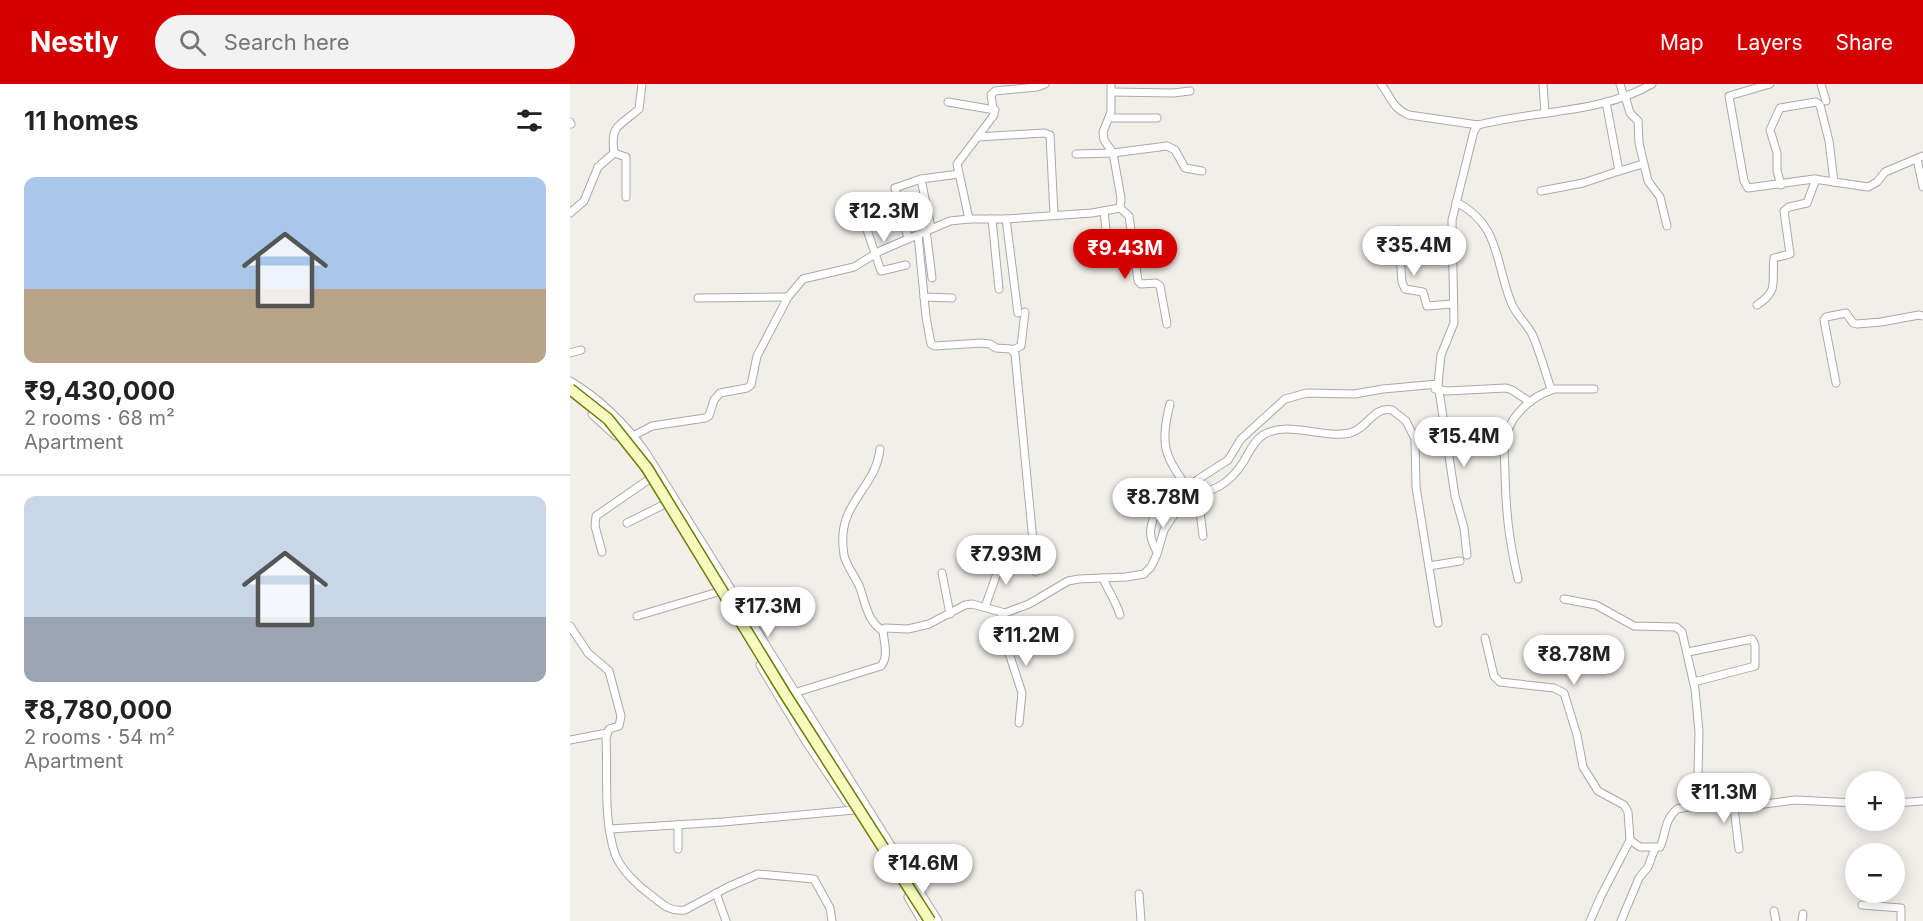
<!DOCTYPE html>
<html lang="en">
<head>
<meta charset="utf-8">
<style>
	:root { --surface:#fff; --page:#f2f2f2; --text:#222; --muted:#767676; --line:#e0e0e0; --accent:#d40000 }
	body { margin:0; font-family:Inter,sans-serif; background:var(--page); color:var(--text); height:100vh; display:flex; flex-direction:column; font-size:22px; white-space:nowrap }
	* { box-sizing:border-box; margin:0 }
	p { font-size:20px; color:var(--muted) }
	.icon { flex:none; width:33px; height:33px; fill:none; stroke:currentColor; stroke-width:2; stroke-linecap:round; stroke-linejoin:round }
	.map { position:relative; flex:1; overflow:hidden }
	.drawer { display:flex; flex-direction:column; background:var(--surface); width:570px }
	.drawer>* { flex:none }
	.buttons { position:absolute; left:1275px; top:687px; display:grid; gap:12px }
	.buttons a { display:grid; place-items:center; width:60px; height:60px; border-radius:50%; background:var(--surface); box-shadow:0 3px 15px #0003; font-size:30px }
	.price { position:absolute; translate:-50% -51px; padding:0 14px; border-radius:21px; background:#fff; color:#222; font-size:20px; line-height:39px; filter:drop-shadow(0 2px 3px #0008) }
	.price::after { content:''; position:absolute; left:50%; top:36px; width:18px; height:14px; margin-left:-9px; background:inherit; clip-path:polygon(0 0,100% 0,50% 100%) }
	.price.selected { background:var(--accent); color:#fff }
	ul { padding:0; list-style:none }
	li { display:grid; align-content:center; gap:12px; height:318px; padding:0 24px }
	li+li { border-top:2px solid var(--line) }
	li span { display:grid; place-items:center; height:186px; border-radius:12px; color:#555 }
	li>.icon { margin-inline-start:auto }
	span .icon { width:108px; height:108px; fill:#fffc; stroke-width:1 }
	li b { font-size:26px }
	h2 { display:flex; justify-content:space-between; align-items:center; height:72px; padding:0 24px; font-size:26px }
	header { display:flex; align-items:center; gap:36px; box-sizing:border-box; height:84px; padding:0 30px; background:var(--accent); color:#fff }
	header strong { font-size:28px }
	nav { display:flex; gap:33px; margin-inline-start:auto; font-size:21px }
	.search { width:420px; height:54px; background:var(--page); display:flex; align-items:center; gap:15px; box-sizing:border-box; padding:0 21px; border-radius:33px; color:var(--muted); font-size:22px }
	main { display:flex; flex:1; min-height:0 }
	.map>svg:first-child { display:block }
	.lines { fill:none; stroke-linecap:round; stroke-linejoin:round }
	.minor-casing { stroke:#a9a9a9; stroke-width:9 }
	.tertiary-casing { stroke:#a9a9a9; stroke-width:11 }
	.minor { stroke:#fff; stroke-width:7 }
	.tertiary { stroke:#fff; stroke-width:9 }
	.secondary-bridge-casing { stroke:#707d05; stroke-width:13; stroke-linecap:butt }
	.secondary-bridge { stroke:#f7fabf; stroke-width:10 }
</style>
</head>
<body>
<header>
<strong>Nestly</strong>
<div class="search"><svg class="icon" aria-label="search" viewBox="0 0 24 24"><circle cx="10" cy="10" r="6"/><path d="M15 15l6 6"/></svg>Search here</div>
<nav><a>Map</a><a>Layers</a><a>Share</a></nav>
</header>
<main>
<section class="drawer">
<h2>11 homes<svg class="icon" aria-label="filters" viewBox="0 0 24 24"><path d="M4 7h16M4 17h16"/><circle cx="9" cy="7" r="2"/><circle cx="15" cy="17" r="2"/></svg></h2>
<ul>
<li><span style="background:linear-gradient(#a9c7e8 60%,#b9a48a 0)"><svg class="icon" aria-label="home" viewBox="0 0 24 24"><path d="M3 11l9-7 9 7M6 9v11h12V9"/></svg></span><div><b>₹9,430,000</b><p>2 rooms · 68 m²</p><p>Apartment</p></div></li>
<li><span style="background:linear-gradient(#c9d6e8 65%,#9aa5b1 0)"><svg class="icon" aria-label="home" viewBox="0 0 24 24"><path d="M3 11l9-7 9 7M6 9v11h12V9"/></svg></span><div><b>₹8,780,000</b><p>2 rooms · 54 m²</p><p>Apartment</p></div></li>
</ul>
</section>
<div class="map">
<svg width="1353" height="837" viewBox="0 0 1353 837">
	<rect width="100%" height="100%" fill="#f2efe9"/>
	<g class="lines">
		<g class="minor-casing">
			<g id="minor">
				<path d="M 811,0 C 822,14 821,23 839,31 L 908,41"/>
				<path d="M 973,0 L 975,29"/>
				<path d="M 1050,0 L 1054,13"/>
				<path d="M 1200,0 L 1159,12 L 1174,97 L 1178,104 L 1244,95 L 1298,103 L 1307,98 L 1315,88 L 1353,72"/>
				<path d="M 1251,0 L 1256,17"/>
				<path d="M 542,8 L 603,9 L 620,7"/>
				<path d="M 1055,12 L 1060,29 L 1068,37 L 1069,59 L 1078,97 L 1090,113 L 1097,142"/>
				<path d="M 378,18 L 425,26"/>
				<path d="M 539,34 L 587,34"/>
				<path d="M 0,38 L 1,40"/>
				<path d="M 408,53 L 474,49 L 480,51 L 484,130"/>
				<path d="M 506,70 L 543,69 L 597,62 L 605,66 L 615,84 L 632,87"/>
				<path d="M 1347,75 L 1353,103"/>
				<path d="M 1049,87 L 1073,80"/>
				<path d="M 351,95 L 361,144"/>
				<path d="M 1211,101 L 1207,87 L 1207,69 L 1200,46 L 1210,24 L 1246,18 L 1250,21 L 1259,57 L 1264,98"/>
				<path d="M 971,107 L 1013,99 L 1049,87 L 1036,18"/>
				<path d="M 56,113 L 56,73 L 44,69 C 40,40 50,42 69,25 L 72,0"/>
				<path d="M 886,118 C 930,140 925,178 941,218 C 946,232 957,239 963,252 C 970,269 975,287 981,305 L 1024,305"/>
				<path d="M 550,124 L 559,132 L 568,197 L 571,200 L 586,199 L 590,202 L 597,240"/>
				<path d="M 534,127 L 538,165"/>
				<path d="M 0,129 L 14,117 L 28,83 L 44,69"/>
				<path d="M 293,134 L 311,187 L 336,181"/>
				<path d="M 399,135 L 387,80 L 424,31 L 421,11 L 425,7 L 467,3 L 475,0"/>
				<path d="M 422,135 L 429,205"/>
				<path d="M 436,135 L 448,229"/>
				<path d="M 356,146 L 362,194"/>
				<path d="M 828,146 L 832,198 L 835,205 L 853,208 L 857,222 L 882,220"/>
				<path d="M 348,151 L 356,233 L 361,260 L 365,262 L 411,259 L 420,260 L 426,264 L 441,265 L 445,270 L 466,488"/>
				<path d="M 338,154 L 325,104 L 351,95 L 389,90"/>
				<path d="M 354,213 L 382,214"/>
				<path d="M 128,214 L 218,213"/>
				<path d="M 1187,221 C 1210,206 1201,198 1204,174 L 1220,170 L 1214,127 L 1219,123 L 1237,119 L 1246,95"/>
				<path d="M 443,266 L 451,262 L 455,228"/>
				<path d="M 0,269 L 11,266"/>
				<path d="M 1266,299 L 1254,236 L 1256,233 L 1276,229 L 1283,239 L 1287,240 L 1311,238 L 1349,231 L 1353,232"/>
				<path d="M 868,300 L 885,412 L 894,444 L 897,471"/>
				<path d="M 865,305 L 877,307 L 936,304 L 942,306 L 960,318"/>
				<path d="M 600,320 C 589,362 595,372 619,406"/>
				<path d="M 59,354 L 82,342 L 135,334 L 139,332 L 144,316 L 150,309 L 177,304 L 181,301 L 187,272 L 218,213 L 233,195 L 284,183 L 310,167 L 380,137 L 399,135 L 436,135 L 522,129 L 550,124 L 551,114 L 543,69 L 534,56 L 533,48 L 541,28 L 541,0"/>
				<path d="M 310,365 C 305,408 265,418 274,471 C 276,482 286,493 290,504 C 296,521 297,536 313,547"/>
				<path d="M 628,411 L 633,452"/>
				<path d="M 614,414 C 642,407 658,403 674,377 C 679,368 684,357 693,351 C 718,336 752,355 780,349 C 797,345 803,322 822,326 L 836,337 L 845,355 L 846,403 L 868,539"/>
				<path d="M 587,423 C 581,443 576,448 587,468"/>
				<path d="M 57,439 L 95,420"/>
				<path d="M 32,468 L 25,442 L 26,432 L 78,396"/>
				<path d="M 859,482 L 890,477"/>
				<path d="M 372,489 L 380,530"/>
				<path d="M 533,494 C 538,507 546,517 550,531"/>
				<path d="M 948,495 C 939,456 936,429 935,390 C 935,376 932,362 937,349 C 943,329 963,312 982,306"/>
				<path d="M 415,523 L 435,467 L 443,462 L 464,460"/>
				<path d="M 431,529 L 438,566 L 452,609 L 449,639"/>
				<path d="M 67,532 L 148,508"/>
				<path d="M 0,542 L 18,569 L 39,587 L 51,632 L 49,642 L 39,645 L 36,654 C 38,692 33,734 45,770 C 51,786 69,803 82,812 C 93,821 100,828 115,826 L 158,803 L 188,790 L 244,795 L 260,824 L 262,837"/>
				<path d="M 915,554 L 924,592 L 930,598 L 984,604 L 994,609 L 1007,651 L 1013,683 L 1028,707 L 1054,721 L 1058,728 L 1060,756 L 1070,763 L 1090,763 C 1097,748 1093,738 1107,725 L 1134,720 L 1128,690 L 1129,648 L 1125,605 L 1112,548 L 1106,543 L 1064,542 L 1026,521 L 994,515"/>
				<path d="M 1118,568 L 1182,555 L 1185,561 L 1185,582 L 1124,598"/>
				<path d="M 224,609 L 311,582 C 319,572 314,559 313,547 L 315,544 L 338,545 L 359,540 L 395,521 L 402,520 L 435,529 L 459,520 L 498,497 L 509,495 L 556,493 L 574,490 L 581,483 L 587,470 L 594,446 L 627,396 L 658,376 L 671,355 L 715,315 L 737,309 L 784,310 L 813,305 L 868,300 L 871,271 L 884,239 L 882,136 L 904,47 L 908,41 C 965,26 1030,30 1082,0"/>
				<path d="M 0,656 L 37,649"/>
				<path d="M 1324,719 L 1353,717"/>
				<path d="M 1134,720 L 1158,721 L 1164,724 L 1169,765"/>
				<path d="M 1164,724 L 1225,716 L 1286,719"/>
				<path d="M 108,741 L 108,765"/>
				<path d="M 40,745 L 153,738 L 284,726"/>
				<path d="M 146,809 L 156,837"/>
				<path d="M 569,810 L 571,837"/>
				<path d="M 1292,821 L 1331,824 L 1331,837"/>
				<path d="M 1204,827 L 1206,837"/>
				<path d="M 1020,837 L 1031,812 L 1060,756"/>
				<path d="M 1051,837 L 1069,794 L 1078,783 L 1085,764"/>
				<path d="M 1232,837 L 1233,830"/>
			</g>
		</g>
		<g class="tertiary-casing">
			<g id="tertiary">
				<path d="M 0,298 C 30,316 55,341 75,369 L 367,837"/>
				<path d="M 23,330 L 46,351"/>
				<path d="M 191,581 L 236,656 L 278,718"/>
				<path d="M 339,813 L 353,837"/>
			</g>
		</g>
		<use href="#minor" class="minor"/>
		<use href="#tertiary" class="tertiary"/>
		<g class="secondary-bridge-casing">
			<path id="secondary-bridge" d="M 0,305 L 38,335 L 77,384 L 215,610 L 360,837"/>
		</g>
		<use href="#secondary-bridge" class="secondary-bridge"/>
	</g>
</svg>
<div class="buttons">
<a>+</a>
<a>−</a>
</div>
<b class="price" style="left:314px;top:159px">₹12.3M</b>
<b class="price" style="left:844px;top:193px">₹35.4M</b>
<b class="price selected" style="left:555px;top:196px">₹9.43M</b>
<b class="price" style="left:894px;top:384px">₹15.4M</b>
<b class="price" style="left:593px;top:445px">₹8.78M</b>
<b class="price" style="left:436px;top:502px">₹7.93M</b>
<b class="price" style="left:198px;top:554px">₹17.3M</b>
<b class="price" style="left:456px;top:583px">₹11.2M</b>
<b class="price" style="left:1004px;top:602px">₹8.78M</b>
<b class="price" style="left:1154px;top:740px">₹11.3M</b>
<b class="price" style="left:353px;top:811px">₹14.6M</b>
</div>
</main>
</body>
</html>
